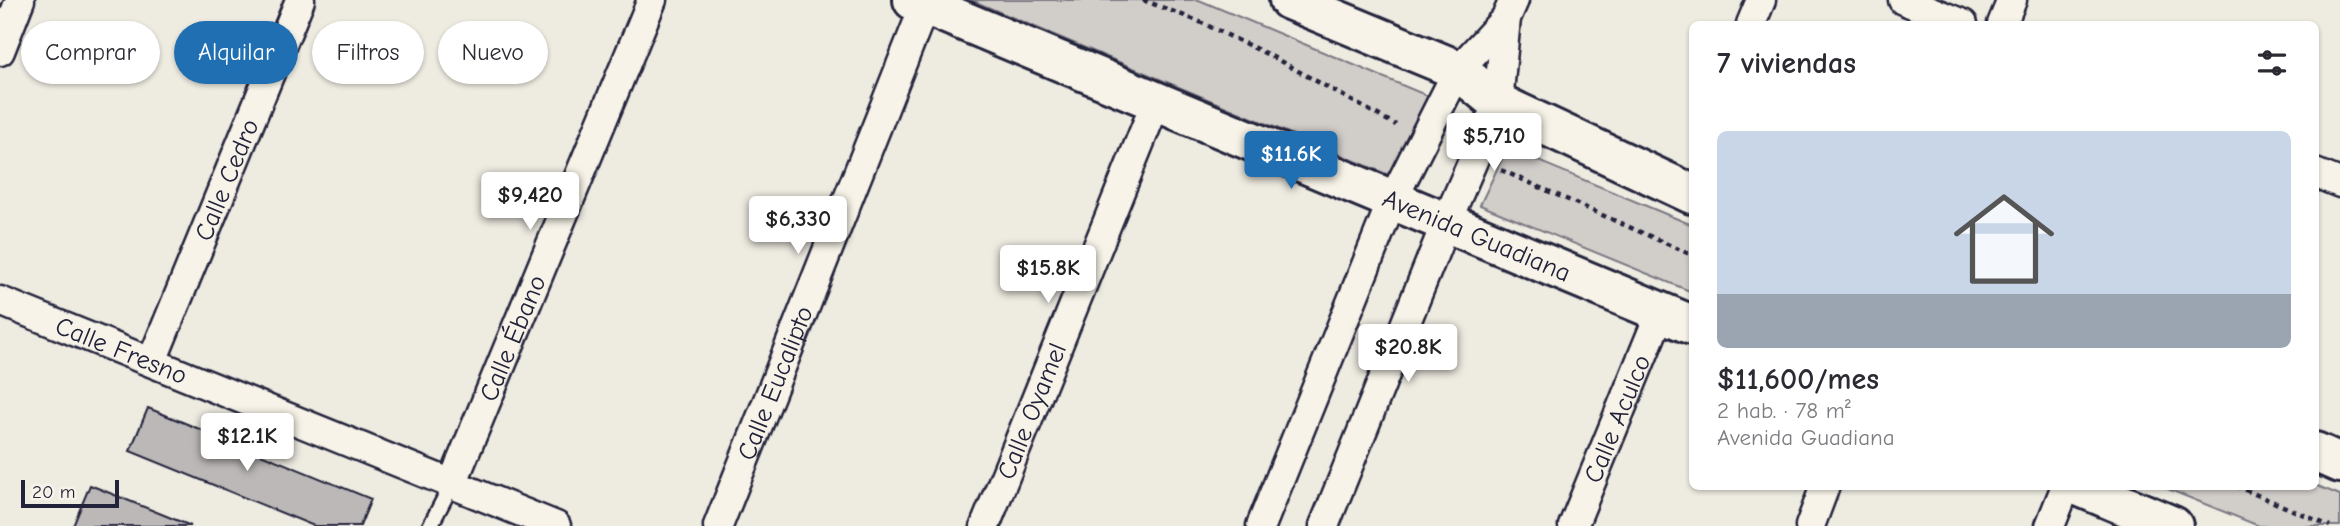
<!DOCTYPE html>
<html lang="es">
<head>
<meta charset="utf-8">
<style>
	:root { --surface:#fff; --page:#f7f7f7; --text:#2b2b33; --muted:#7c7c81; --line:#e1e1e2; --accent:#1f6fb2 }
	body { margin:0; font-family:"Comic Neue",sans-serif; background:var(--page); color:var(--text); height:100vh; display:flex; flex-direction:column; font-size:26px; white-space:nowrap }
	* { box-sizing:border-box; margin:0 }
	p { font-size:23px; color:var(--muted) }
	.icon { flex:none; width:38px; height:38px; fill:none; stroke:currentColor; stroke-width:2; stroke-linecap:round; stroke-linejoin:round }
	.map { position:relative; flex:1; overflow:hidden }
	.panel { position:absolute; left:1689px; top:21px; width:630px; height:469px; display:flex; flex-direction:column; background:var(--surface); border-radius:10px; box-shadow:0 2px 5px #0004 }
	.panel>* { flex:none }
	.guide { position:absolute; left:21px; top:21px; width:665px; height:63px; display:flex; gap:14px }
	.scale { position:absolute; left:21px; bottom:18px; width:98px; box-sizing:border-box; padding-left:7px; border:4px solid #22223b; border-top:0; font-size:19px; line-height:24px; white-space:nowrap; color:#22223b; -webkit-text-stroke:5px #f7f3e8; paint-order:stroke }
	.price { position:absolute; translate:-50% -60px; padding:0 16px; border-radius:7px; background:#fff; color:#222; font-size:23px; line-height:46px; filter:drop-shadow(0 2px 4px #0008) }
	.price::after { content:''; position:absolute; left:50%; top:42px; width:21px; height:16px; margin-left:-10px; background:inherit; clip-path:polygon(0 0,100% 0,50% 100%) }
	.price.on { background:var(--accent); color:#fff }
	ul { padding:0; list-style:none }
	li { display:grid; align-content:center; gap:14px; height:371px; padding:0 28px }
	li+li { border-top:2px solid var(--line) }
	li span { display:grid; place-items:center; height:217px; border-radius:10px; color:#555 }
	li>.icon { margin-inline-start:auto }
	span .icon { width:126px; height:126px; fill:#fffc; stroke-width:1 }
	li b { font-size:30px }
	h2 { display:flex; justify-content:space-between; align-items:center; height:84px; padding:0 28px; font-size:30px }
	.pill { padding:0 24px; border-radius:32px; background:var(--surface); box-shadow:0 2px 5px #0004; font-size:24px; line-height:63px }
	.pill.on { background:var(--accent); color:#fff }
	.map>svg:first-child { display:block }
	.green { fill:#d1cdc9; stroke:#7a7882; stroke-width:2 }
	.building { fill:#bbb8b7; stroke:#22223b; stroke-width:2 }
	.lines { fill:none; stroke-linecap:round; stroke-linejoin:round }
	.lane-casing { stroke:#22223b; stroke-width:19 }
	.street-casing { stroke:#22223b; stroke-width:33 }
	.secondary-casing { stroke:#22223b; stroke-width:44 }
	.path { stroke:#22223b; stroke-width:4.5; stroke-dasharray:5 5; stroke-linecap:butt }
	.lane { stroke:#f7f3e8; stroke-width:14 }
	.street { stroke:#f7f3e8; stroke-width:28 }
	.secondary { stroke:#f7f3e8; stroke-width:38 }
	.labels { text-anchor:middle; stroke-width:5; stroke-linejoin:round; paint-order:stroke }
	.street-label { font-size:26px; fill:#22223b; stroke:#f7f3e8 }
</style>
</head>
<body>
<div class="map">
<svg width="2340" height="526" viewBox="0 0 2340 526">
	<rect width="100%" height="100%" fill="#eeebe1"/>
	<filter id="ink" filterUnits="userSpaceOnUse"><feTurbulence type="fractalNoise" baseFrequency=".0143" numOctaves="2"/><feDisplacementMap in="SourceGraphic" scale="14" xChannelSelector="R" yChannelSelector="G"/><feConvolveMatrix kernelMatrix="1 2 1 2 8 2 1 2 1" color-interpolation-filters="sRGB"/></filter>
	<g filter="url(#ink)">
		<g class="green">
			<path d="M 971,0 L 1199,0 L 1428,96 L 1389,175 Z"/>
			<path d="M 1507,148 L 1692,225 L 1692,292 L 1480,205 Z"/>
			<path d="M 2315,485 L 2340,495 L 2340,526 L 2259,526 L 2163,487 L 2315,486 Z"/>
		</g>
		<g class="building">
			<path d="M 148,408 L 371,499 L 360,526 L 314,526 L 130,451 Z"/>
			<path d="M 90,485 L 191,526 L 73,526 Z"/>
		</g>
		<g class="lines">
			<g class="lane-casing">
				<path id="lane" d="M 430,526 L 452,484"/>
			</g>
			<g class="street-casing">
				<g id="street">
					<path d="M 1903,0 L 1963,24"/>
					<path d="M 1751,24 L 1761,0"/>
					<path d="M 2002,24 L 2012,0"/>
					<path d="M 0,51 L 20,0"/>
					<path d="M 2315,173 L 2340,183"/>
					<path id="s1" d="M 0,301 L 556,526"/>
					<path id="s2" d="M 152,361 L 300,0"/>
					<path id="s3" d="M 452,484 L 652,0"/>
					<path id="s4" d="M 718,526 L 925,5"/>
					<path id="s5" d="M 985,526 L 1156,102"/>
					<path d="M 1261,526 L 1392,201 L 1458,70 L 1506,18"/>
					<path d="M 1324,526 L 1446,223 L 1498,103 L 1506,18 L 1514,0"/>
					<path id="s6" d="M 1573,526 L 1661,311"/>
					<path d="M 1810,526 L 1825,486"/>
					<path d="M 2050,526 L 2066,486"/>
				</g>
			</g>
			<g class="secondary-casing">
				<g id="secondary">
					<path id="s7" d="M 913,0 L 1692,325"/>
					<path d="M 1289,0 L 1458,70 L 1498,103 L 1692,194"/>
					<path d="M 2315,452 L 2340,463"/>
					<path d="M 2078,486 L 2173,526"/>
				</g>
			</g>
			<g class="path">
				<path d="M 1143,0 L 1198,21 L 1269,55 L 1396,125"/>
				<path d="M 1501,170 L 1692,255"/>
				<path d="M 2236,486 L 2330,526"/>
			</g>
			<use href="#lane" class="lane"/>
			<use href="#street" class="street"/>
			<use href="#secondary" class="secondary"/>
		</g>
	</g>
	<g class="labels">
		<g class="street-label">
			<text dy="9" stroke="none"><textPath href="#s2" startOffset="196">Calle Cedro</textPath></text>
			<text dy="9" stroke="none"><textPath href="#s7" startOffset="611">Avenida Guadiana</textPath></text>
			<text dy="9" stroke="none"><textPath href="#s3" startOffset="158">Calle Ébano</textPath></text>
			<text dy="9" stroke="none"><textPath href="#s1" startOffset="131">Calle Fresno</textPath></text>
			<text dy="9" stroke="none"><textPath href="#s4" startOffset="154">Calle Eucalipto</textPath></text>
			<text dy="9" stroke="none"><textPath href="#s5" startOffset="124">Calle Oyamel</textPath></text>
			<text dy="9" stroke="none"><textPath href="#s6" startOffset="116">Calle Aculco</textPath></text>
		</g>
	</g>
</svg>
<div class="scale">20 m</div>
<b class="price" style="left:1494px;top:173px">$5,710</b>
<b class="price on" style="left:1291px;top:191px">$11.6K</b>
<b class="price" style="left:530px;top:232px">$9,420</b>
<b class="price" style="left:798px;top:256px">$6,330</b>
<b class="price" style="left:1048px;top:305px">$15.8K</b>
<b class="price" style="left:1408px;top:384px">$20.8K</b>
<b class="price" style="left:247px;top:473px">$12.1K</b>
<div class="guide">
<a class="pill">Comprar</a>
<a class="pill on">Alquilar</a>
<a class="pill">Filtros</a>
<a class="pill">Nuevo</a>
</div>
<section class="panel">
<h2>7 viviendas<svg class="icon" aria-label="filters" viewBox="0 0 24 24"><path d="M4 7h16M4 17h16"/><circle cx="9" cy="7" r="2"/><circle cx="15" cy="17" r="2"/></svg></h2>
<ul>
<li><span style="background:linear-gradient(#c9d6e8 75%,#9aa5b1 0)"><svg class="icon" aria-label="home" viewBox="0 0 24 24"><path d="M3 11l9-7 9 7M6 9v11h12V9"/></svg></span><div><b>$11,600/mes</b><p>2 hab. · 78 m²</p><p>Avenida Guadiana</p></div></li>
</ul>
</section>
</div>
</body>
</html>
